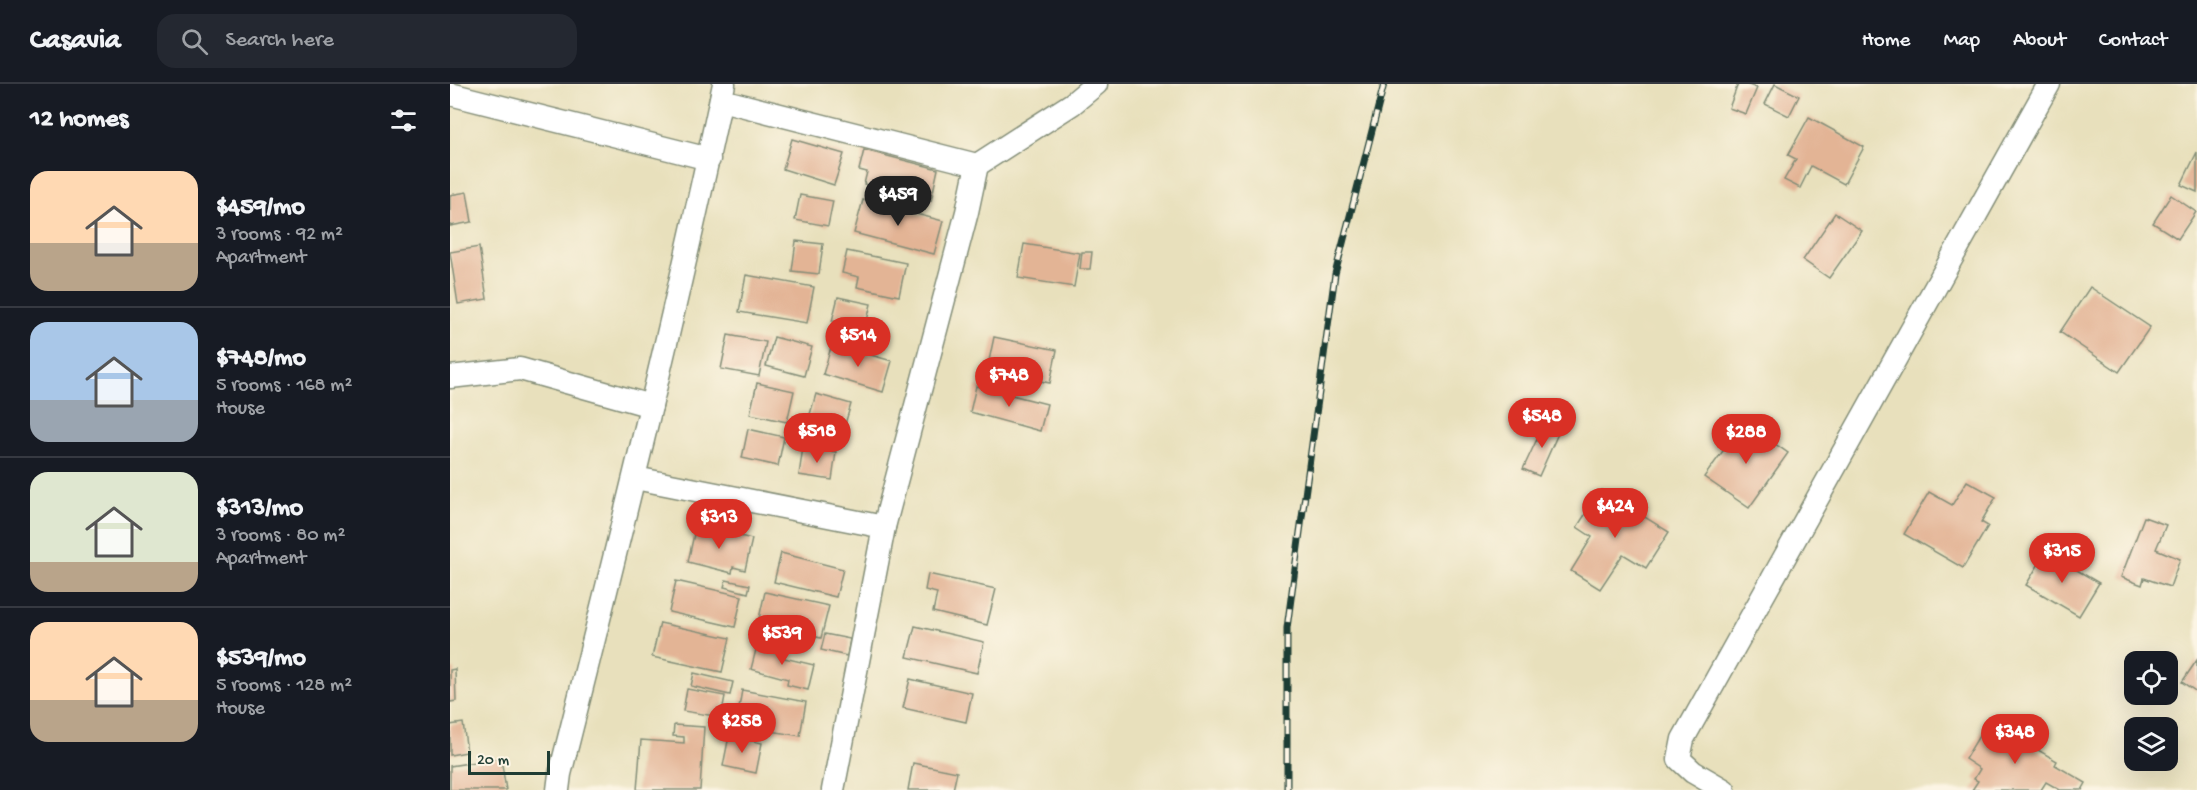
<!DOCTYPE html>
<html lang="en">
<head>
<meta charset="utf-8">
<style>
	:root { --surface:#171b24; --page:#242831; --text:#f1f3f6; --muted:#9ea1a6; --line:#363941; --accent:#d93025 }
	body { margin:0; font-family:"Gochi Hand",sans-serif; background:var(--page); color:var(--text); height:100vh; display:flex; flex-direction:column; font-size:22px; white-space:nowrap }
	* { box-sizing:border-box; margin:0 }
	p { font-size:20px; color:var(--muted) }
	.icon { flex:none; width:33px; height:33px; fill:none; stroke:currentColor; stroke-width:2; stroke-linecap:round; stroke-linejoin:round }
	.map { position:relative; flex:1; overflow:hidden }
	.drawer { display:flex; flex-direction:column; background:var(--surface); width:450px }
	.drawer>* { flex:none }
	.controls { position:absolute; left:1674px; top:567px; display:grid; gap:12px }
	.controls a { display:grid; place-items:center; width:54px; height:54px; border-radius:12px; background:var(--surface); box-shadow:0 6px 24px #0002; font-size:30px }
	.scale { position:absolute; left:18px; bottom:15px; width:82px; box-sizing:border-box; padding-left:6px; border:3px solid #1f3d34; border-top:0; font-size:16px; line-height:21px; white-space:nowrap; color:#1f3d34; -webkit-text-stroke:4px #fcf5e5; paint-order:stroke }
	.price { position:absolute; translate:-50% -51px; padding:0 14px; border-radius:21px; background:var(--accent); color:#fff; font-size:20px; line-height:39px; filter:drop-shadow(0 2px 3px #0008) }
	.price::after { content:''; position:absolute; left:50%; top:36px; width:18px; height:14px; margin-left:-9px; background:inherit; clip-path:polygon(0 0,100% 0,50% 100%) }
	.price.selected { background:#222; color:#fff }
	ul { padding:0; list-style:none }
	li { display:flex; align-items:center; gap:18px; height:150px; padding:0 30px }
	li+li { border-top:2px solid var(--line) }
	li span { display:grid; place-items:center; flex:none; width:168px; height:120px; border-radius:18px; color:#555 }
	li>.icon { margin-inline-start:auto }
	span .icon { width:72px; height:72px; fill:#fffc; stroke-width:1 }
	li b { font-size:26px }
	h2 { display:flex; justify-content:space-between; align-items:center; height:72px; padding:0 30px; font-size:26px }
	header { display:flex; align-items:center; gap:36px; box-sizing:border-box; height:84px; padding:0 30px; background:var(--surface); border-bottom:2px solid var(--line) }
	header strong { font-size:28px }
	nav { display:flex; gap:33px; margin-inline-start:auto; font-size:21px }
	.search { width:420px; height:54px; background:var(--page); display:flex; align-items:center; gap:15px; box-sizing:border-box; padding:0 21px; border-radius:18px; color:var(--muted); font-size:22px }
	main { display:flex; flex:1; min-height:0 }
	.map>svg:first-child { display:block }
	.building { fill:#e3b495 }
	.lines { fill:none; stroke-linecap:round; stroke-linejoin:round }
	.minor-casing { stroke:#848e78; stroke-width:25 }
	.minor { stroke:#fff; stroke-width:22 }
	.rail-casing { stroke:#1f3d34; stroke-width:7 }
	.rail { stroke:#fcf5e5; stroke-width:4.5; stroke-dasharray:14; stroke-linecap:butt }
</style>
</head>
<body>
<header>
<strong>Casavia</strong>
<div class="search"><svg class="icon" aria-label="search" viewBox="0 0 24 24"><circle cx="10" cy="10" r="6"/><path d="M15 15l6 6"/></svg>Search here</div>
<nav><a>Home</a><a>Map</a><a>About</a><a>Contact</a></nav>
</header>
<main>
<section class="drawer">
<h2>12 homes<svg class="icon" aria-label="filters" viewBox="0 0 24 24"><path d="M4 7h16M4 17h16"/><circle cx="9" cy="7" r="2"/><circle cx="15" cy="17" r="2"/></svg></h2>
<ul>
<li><span style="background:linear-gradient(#ffd9b3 60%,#b9a48a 0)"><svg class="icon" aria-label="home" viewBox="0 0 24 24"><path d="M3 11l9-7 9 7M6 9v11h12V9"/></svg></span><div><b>$459/mo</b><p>3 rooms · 92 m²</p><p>Apartment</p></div></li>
<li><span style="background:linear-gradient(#a9c7e8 65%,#9aa5b1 0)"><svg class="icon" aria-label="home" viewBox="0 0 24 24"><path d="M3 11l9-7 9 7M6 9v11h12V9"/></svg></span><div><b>$748/mo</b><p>5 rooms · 168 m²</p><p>House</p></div></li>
<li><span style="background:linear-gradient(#dfe7d0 75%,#b9a48a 0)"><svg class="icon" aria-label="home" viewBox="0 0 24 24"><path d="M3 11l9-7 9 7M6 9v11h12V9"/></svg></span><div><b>$313/mo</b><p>3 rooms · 80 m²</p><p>Apartment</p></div></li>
<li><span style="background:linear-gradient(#ffd9b3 65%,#b9a48a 0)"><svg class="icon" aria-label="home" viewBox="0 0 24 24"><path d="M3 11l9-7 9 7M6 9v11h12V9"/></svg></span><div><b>$539/mo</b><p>5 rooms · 128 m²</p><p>House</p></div></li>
</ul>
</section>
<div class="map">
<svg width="1747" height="706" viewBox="0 0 1747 706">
	<rect width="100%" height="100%" fill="#fcf5e5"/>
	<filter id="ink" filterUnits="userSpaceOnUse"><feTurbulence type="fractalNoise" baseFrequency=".0167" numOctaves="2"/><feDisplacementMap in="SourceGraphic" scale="12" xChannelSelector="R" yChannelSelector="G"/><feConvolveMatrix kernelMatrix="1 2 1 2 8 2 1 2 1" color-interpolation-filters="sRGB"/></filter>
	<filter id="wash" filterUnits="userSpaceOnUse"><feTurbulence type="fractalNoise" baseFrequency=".008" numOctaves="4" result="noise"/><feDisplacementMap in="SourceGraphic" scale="24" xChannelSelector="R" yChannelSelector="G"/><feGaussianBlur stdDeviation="1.35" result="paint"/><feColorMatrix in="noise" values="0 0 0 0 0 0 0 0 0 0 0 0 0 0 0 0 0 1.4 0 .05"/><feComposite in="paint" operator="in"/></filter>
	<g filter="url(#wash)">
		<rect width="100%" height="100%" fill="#e8e0bc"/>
		<g id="blocks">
			<g class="building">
				<path d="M 1288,0 L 1296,0 L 1307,4 L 1296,30 L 1279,24 Z"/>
				<path d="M 1325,0 L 1349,12 L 1339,32 L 1315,20 Z"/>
				<path d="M 1359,33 L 1414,63 L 1394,100 L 1361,82 L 1350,104 L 1334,96 L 1346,75 L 1338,71 Z"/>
				<path d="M 342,55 L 394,70 L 384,101 L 333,85 Z"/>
				<path d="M 414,66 L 488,85 L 481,117 L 414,100 L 417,88 L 409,86 Z"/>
				<path d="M 1747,68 L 1747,108 L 1731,101 Z"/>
				<path d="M 17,108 L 22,138 L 0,142 L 0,111 Z"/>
				<path d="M 350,111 L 383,117 L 378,142 L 345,136 Z"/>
				<path d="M 1721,111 L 1746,128 L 1728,155 L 1703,139 Z"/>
				<path d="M 413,116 L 493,137 L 484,170 L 404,149 Z"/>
				<path d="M 1385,129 L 1412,147 L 1379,194 L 1353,176 Z"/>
				<path d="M 346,157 L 373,160 L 369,190 L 342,187 Z"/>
				<path d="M 574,160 L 630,169 L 624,203 L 568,194 Z"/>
				<path d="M 29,163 L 37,215 L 8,220 L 0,168 Z"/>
				<path d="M 397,167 L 456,179 L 449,212 L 407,203 L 409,193 L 392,189 Z"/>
				<path d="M 632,168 L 642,168 L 640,185 L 630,185 Z"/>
				<path d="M 296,191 L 364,203 L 357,239 L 289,228 Z"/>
				<path d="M 1640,203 L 1700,243 L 1669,288 L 1610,248 Z"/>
				<path d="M 388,213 L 421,220 L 415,245 L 382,237 Z"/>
				<path d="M 278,251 L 316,258 L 309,292 L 271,285 Z"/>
				<path d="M 324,253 L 362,263 L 354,292 L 316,282 Z"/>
				<path d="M 544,253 L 607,266 L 600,299 L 537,286 Z"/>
				<path d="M 382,260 L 442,277 L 433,308 L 373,290 Z"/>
				<path d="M 307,299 L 344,307 L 337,338 L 300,330 Z"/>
				<path d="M 526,302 L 597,320 L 590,347 L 520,328 Z"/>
				<path d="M 366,310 L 401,320 L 393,347 L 358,337 Z"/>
				<path d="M 1095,338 L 1110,345 L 1089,392 L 1073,385 Z"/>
				<path d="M 1294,338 L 1338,369 L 1299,424 L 1254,393 Z"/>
				<path d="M 298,345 L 334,353 L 328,382 L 292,374 Z"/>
				<path d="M 353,363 L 386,368 L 382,396 L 349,391 Z"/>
				<path d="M 1517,397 L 1546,413 L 1531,438 L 1538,442 L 1513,484 L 1454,450 L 1479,408 L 1502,421 Z"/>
				<path d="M 1151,406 L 1219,448 L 1196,484 L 1173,470 L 1150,505 L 1121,487 L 1142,453 L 1127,443 Z"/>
				<path d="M 1694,433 L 1716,441 L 1706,465 L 1730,475 L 1720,503 L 1694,494 L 1692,501 L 1671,493 Z"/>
				<path d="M 246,441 L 302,455 L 295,486 L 283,483 L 282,489 L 238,478 Z"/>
				<path d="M 1596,468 L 1649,499 L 1629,532 L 1576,501 Z"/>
				<path d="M 331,469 L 393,485 L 386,513 L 324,498 Z"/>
				<path d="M 478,490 L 546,505 L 537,541 L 483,528 L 487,509 L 475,506 Z"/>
				<path d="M 276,496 L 300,501 L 298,509 L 274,503 Z"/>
				<path d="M 226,497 L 292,512 L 285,543 L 219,528 Z"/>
				<path d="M 315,508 L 379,522 L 371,554 L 308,539 Z"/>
				<path d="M 210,539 L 280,554 L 272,588 L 202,573 Z"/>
				<path d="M 465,542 L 534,558 L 527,589 L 457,573 Z"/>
				<path d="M 375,550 L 400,555 L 397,572 L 371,566 Z"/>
				<path d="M 308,558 L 336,565 L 334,574 L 364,581 L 358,606 L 337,601 L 338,595 L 301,585 Z"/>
				<path d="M 1747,576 L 1747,608 L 1732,598 Z"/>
				<path d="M 5,585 L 6,617 L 0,618 L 0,586 Z"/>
				<path d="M 244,589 L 283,598 L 280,611 L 241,602 Z"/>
				<path d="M 460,595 L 522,609 L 516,638 L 453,624 Z"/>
				<path d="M 237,605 L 275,612 L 271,633 L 233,627 Z"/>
				<path d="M 292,606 L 356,618 L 350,652 L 286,641 Z"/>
				<path d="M 1538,637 L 1607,677 L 1605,681 L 1636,699 L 1632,706 L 1610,706 L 1596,698 L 1591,706 L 1522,706 L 1528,697 L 1524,695 L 1530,685 L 1515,675 Z"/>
				<path d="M 13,639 L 17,668 L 0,671 L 0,641 Z"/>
				<path d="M 224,641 L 254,643 L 250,706 L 187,706 L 191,656 L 234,659 L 234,653 L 223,652 Z"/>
				<path d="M 279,652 L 312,659 L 306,689 L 273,682 Z"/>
				<path d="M 51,674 L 56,706 L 0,706 L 0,682 Z"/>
				<path d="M 463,679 L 507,688 L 503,706 L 458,706 Z"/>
			</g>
		</g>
	</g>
	<g filter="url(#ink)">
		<use href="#blocks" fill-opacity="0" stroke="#848e78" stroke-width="1.5"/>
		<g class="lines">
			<g class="minor-casing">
				<g id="minor">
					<path d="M 0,10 L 259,75"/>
					<path d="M 271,16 L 527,81 L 517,128 L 434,443 L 383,706"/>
					<path d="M 527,81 L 622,20 L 646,0"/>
					<path d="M 0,293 L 70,285 L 201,322"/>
					<path d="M 185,394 L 434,443"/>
					<path d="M 108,706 L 110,690 C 168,461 225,231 274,0"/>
					<path d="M 1274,706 L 1243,688 L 1229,675 L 1233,655 L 1599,0"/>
				</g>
			</g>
			<use href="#minor" class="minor"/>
			<g class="rail-casing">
				<path id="rail" d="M 837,706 L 837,544 L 885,190 L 934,0"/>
			</g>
			<use href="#rail" class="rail"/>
		</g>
	</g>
</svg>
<div class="controls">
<a><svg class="icon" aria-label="locate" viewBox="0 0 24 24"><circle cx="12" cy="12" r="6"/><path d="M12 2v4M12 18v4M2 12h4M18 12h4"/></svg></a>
<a><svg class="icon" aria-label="layers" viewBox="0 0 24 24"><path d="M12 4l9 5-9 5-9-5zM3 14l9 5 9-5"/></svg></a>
</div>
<div class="scale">20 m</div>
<b class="price selected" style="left:448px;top:143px">$459</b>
<b class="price" style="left:408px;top:284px">$514</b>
<b class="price" style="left:559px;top:324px">$748</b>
<b class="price" style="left:1092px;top:365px">$548</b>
<b class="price" style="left:367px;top:380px">$518</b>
<b class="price" style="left:1296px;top:381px">$288</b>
<b class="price" style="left:1165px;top:455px">$424</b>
<b class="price" style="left:269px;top:466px">$313</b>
<b class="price" style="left:1612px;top:500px">$315</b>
<b class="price" style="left:332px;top:582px">$539</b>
<b class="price" style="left:292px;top:670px">$258</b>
<b class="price" style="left:1565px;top:681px">$348</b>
</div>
</main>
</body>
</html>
